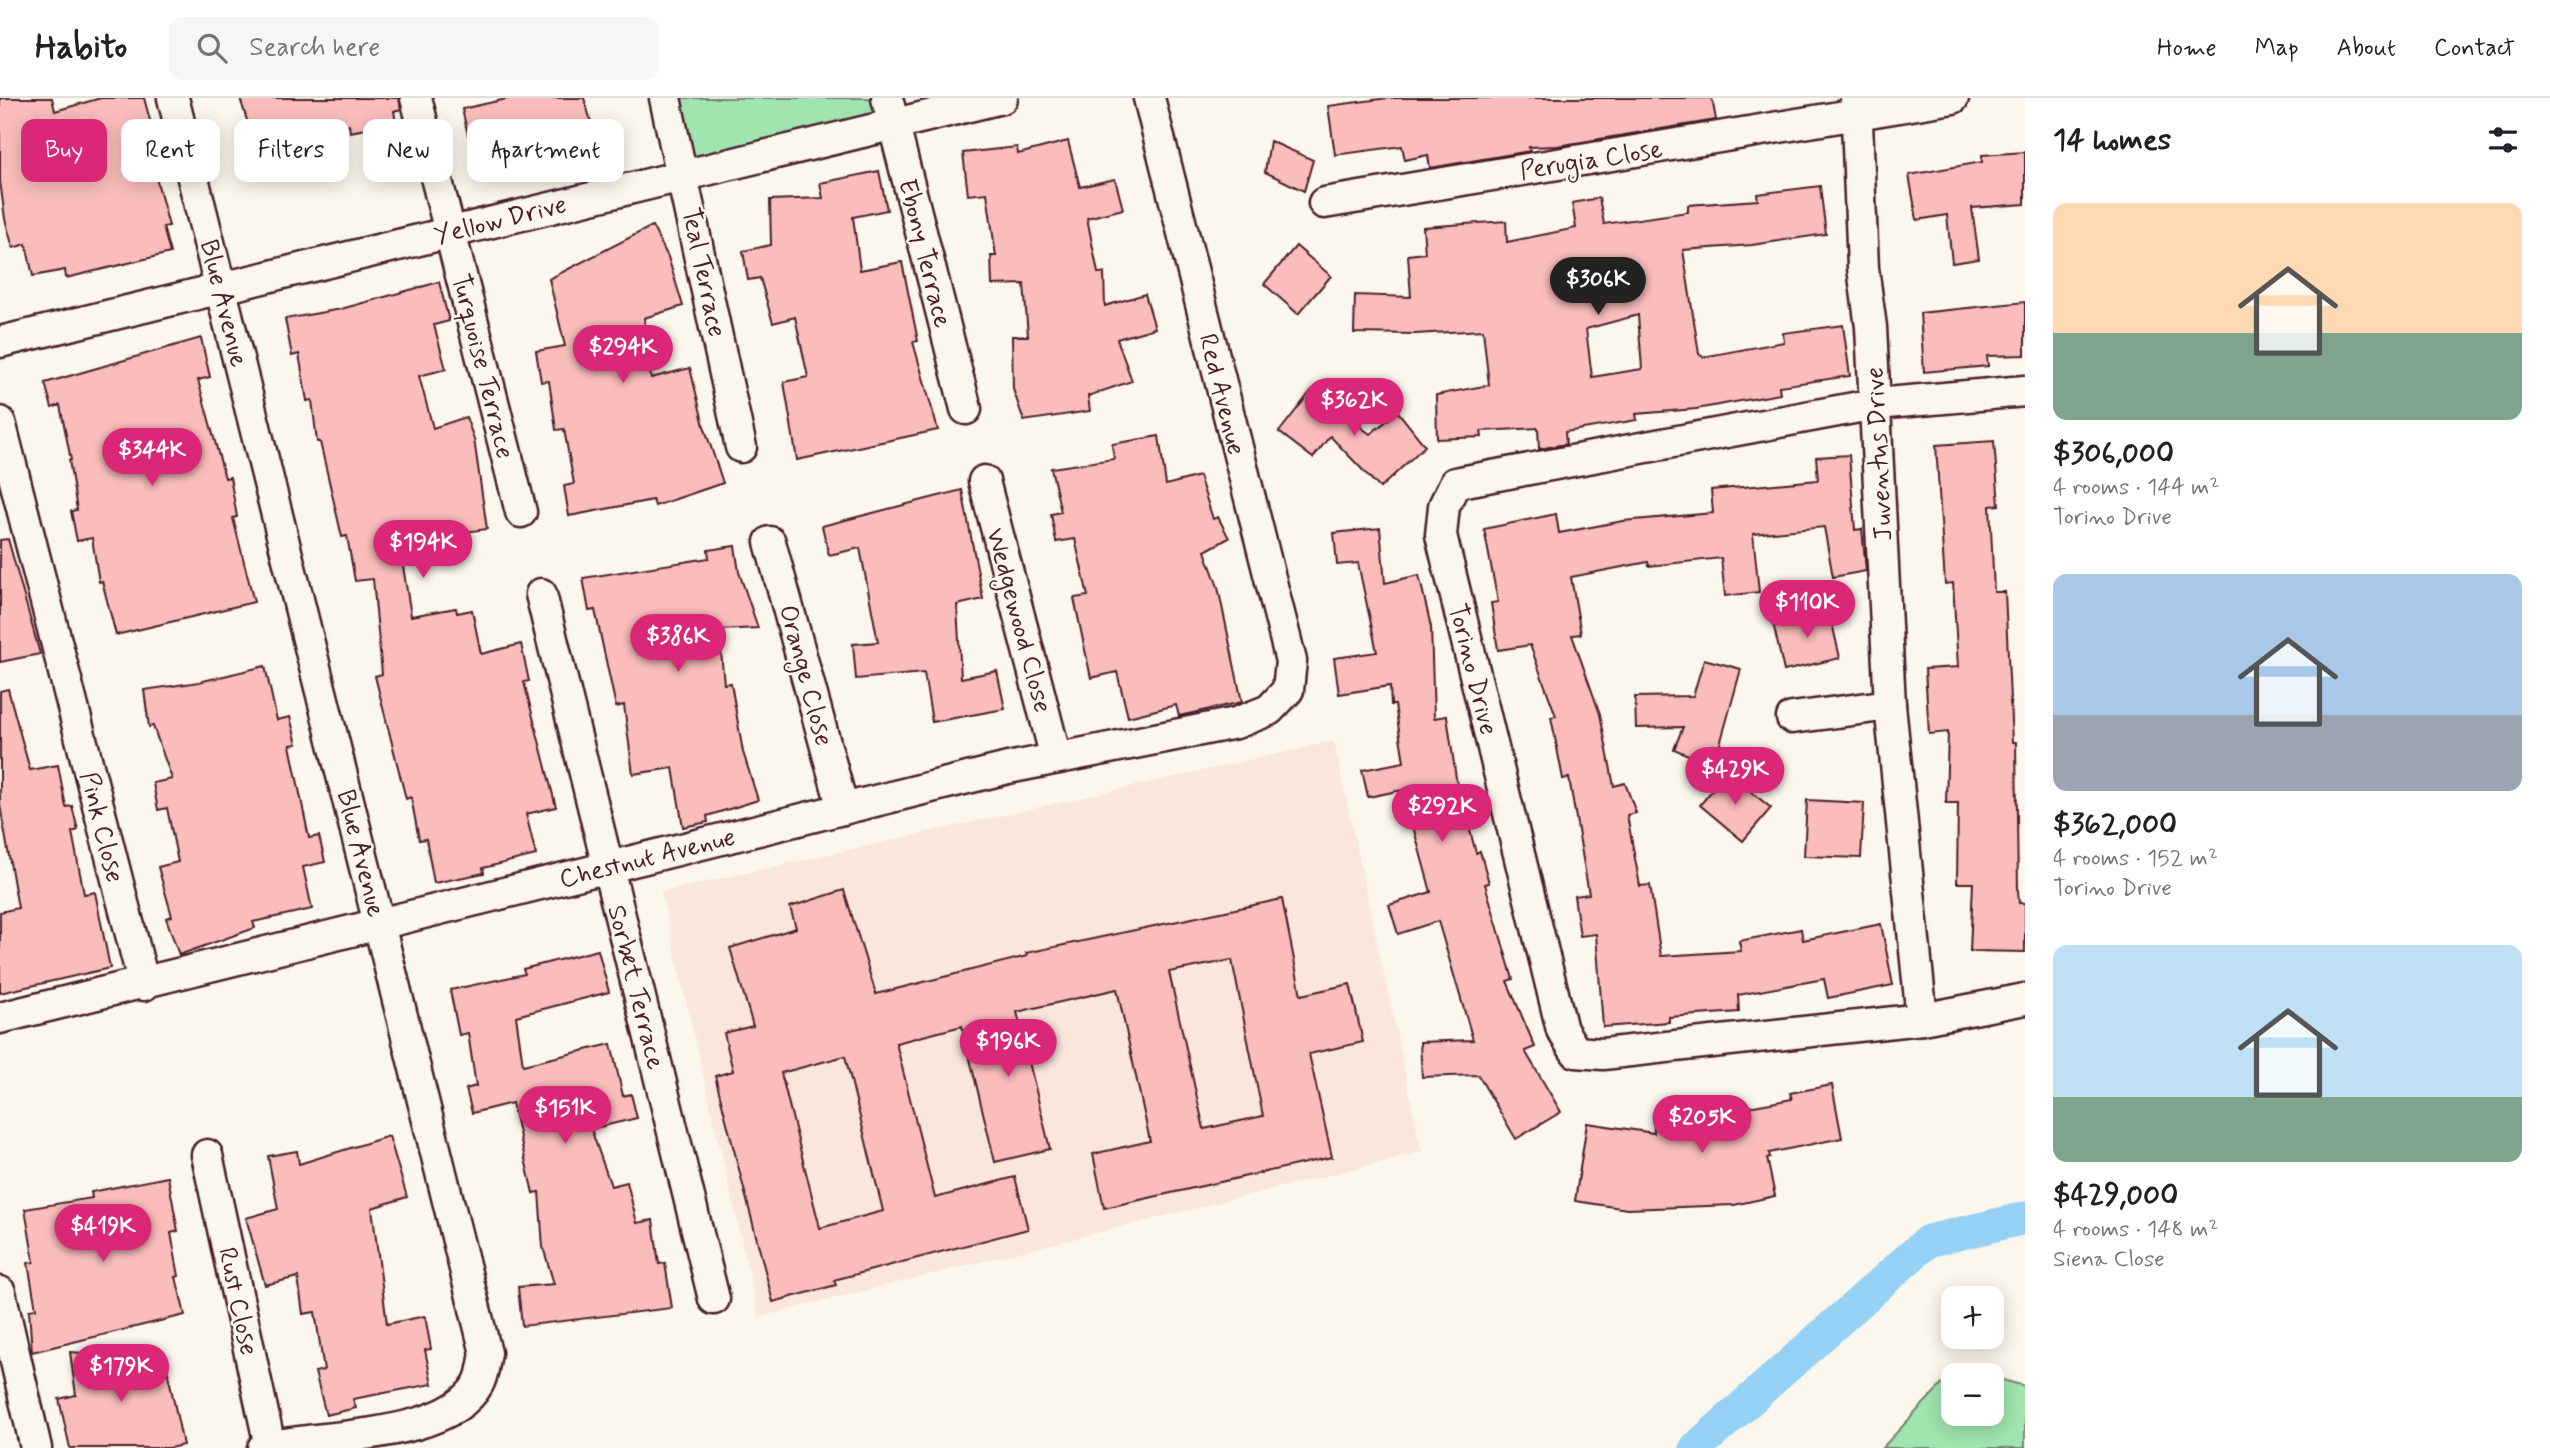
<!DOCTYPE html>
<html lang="en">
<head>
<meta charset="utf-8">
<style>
	:root { --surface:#fff; --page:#f6f6f6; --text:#202124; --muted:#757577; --line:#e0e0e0; --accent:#db2777 }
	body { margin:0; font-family:Mynerve,sans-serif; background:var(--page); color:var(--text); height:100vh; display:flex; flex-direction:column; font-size:26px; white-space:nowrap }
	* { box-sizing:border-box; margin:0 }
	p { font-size:23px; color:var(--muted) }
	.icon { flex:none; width:38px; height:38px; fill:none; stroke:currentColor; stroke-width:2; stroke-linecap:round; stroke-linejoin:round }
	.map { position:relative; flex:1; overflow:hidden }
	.side { display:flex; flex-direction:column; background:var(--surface); width:525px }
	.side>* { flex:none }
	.guide { position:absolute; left:21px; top:21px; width:665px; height:63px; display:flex; gap:14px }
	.controls { position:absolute; left:1941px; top:1188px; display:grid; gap:14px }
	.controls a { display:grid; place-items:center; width:63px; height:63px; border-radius:14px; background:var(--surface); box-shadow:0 4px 18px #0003; font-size:35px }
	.price { position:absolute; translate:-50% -60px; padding:0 16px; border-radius:24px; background:var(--accent); color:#fff; font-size:23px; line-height:46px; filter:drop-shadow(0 2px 4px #0008) }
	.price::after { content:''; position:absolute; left:50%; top:42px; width:21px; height:16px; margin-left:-10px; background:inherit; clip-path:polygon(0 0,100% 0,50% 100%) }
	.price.active { background:#222; color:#fff }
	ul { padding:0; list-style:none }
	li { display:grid; align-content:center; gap:14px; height:371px; padding:0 28px }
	li span { display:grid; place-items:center; height:217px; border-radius:14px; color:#555 }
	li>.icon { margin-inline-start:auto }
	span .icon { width:126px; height:126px; fill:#fffc; stroke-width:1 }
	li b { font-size:30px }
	h2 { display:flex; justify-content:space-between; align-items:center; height:84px; padding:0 28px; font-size:30px }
	.chip { padding:0 24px; border-radius:14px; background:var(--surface); box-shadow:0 4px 18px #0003; font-size:24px; line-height:63px }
	.chip.active { background:var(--accent); color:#fff }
	header { display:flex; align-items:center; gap:42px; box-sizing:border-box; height:98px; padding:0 35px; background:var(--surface); border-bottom:2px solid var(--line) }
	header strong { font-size:33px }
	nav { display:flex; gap:38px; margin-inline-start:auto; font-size:24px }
	.search { width:490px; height:63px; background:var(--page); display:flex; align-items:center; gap:18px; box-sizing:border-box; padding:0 24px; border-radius:14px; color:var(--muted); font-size:26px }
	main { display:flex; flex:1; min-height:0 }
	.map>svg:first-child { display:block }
	.built { fill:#fbe6dd }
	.green { fill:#a0e4af; stroke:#75826d; stroke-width:2 }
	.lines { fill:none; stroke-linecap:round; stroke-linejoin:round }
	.canal { stroke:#94d1f5; stroke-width:33 }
	.building { fill:#fabdbb; stroke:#4a1f2b; stroke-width:2; fill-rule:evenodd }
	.street-casing { stroke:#4a1f2b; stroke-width:35 }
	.street { stroke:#fbf7ec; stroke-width:30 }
	.labels { text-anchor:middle; stroke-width:5; stroke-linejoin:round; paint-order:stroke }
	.street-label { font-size:26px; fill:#4a1f2b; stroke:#fbf7ec }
</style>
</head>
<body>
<header>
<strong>Habito</strong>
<div class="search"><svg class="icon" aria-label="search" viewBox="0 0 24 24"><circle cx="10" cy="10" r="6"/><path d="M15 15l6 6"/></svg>Search here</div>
<nav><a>Home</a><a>Map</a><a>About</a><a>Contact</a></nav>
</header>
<main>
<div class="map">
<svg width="2025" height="1350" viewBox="0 0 2025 1350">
	<rect width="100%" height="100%" fill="#fbf7ec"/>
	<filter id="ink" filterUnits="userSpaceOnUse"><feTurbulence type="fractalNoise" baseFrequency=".0143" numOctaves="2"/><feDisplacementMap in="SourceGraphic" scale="14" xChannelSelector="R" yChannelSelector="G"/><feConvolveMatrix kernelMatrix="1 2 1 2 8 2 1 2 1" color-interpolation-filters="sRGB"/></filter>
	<g filter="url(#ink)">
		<path class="built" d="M 1334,643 L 1422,1054 L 759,1219 L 661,794 Z"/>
		<g class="green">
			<path d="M 674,0 L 875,0 L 878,15 L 688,61 Z"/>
			<path d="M 1958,1269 L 1987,1277 L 1953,1278 L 1953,1316 L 1992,1316 L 1992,1279 L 2025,1288 L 2025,1350 L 1882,1350 Z"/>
		</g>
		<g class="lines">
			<path class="canal" d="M 1696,1350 L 1928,1143 L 2025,1120"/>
		</g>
		<g class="building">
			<path d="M 0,0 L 52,0 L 55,13 L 101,0 L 144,0 L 164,74 L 155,76 L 169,128 L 163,129 L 170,155 L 66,180 L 65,172 L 33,178 L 26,146 L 13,150 L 5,121 L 0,83 Z"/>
			<path d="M 240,0 L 399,0 L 401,11 L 394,13 L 396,25 L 350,34 L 349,27 L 257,54 Z"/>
			<path d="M 511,0 L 584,0 L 600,54 L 493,84 L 479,34 L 468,37 L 462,11 Z"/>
			<path d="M 1388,0 L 1712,0 L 1716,22 L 1557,48 L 1529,49 L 1530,53 L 1430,70 L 1428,57 L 1405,62 L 1402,48 L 1335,57 L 1328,8 Z"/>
			<path d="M 1068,43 L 1080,89 L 1115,81 L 1123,111 L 1087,120 L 1098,175 L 1104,175 L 1105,208 L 1145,196 L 1155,230 L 1117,241 L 1132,283 L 1088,298 L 1090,313 L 1024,323 L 1013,291 L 1012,238 L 1028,238 L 1024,186 L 992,187 L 991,158 L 996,158 L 987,95 L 968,97 L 963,55 L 1017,49 L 1018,56 Z"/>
			<path d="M 1270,43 L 1313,62 L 1304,93 L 1265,74 Z"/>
			<path d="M 2025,54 L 2025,106 L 1972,110 L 1979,161 L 1952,165 L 1947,117 L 1917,122 L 1909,77 L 1982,64 L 1982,57 Z"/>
			<path d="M 879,73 L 887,112 L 853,119 L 860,172 L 902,164 L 918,243 L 913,244 L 938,332 L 797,362 L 784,284 L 808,279 L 795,219 L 773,225 L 760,180 L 748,182 L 743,153 L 771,147 L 770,102 L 823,100 L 820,85 Z"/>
			<path d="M 1820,88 L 1826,136 L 1752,147 L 1683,152 L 1699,256 L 1703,259 L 1784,244 L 1783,235 L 1843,227 L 1850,278 L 1779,288 L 1780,296 L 1696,311 L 1636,316 L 1637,322 L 1565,334 L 1566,346 L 1539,351 L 1538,330 L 1481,333 L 1482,339 L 1437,341 L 1436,297 L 1489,287 L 1483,232 L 1415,236 L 1354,235 L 1355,197 L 1411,199 L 1408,157 L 1425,155 L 1423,129 L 1506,123 L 1507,144 L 1576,130 L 1572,105 L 1599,100 L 1604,126 L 1688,114 L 1688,107 L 1758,102 L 1757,96 ZM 1638,217 L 1642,271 L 1592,279 L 1586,231 Z"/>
			<path d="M 652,128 L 668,159 L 683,208 L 644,220 L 651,280 L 690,270 L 704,328 L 723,385 L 655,408 L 653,402 L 569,418 L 564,388 L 574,386 L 564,331 L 556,332 L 549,283 L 541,284 L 536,253 L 565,248 L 549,181 Z"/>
			<path d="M 1296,148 L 1331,178 L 1298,216 L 1264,186 Z"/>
			<path d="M 439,184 L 449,223 L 434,227 L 446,271 L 419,278 L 433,330 L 466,319 L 474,341 L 487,431 L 399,443 L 411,518 L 456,510 L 457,515 L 472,512 L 481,556 L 521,546 L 529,583 L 524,584 L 556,709 L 526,716 L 536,757 L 483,770 L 484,775 L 434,785 L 426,741 L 419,742 L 411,699 L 406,701 L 375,578 L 382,576 L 373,481 L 355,483 L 347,438 L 342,439 L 320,344 L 317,344 L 312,302 L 307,303 L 299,256 L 292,258 L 285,221 L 341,211 Z"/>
			<path d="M 2025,204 L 2025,257 L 1987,258 L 1988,268 L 1924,274 L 1920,215 Z"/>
			<path d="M 201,240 L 210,279 L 198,282 L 225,380 L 230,379 L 237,419 L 233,420 L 254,504 L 116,537 L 102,483 L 99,484 L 92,440 L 77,443 L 71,413 L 77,412 L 69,362 L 71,362 L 60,307 L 52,310 L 45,285 Z"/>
			<path d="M 1312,292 L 1370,336 L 1398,314 L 1425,348 L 1380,390 L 1330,338 L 1313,360 L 1279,334 Z"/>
			<path d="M 1159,338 L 1166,387 L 1199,378 L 1213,421 L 1218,419 L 1229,440 L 1205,453 L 1218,489 L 1242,604 L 1179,618 L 1176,607 L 1128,619 L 1117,574 L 1091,580 L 1074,500 L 1088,498 L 1075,441 L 1056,444 L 1051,416 L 1061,414 L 1051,370 L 1114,361 L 1112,346 Z"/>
			<path d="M 1994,343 L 1999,407 L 1990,408 L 1994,494 L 2005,494 L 2012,644 L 2016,644 L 2018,792 L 2019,805 L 2025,805 L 2025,854 L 1970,853 L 1973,785 L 1957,785 L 1958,705 L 1946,705 L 1948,634 L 1929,636 L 1925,571 L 1958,569 L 1953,485 L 1945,486 L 1936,347 Z"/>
			<path d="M 1849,357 L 1855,432 L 1862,431 L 1866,473 L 1833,479 L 1824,429 L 1753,436 L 1759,494 L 1725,498 L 1721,460 L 1649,468 L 1648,464 L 1571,479 L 1581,536 L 1572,537 L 1600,616 L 1614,688 L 1625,685 L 1636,715 L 1627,717 L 1640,788 L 1650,787 L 1661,858 L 1741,853 L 1739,843 L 1801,831 L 1803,842 L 1881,826 L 1893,887 L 1828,900 L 1824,881 L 1738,897 L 1739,914 L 1669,919 L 1669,924 L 1603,929 L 1596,836 L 1580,838 L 1574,798 L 1589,796 L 1569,680 L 1563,681 L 1551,619 L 1556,618 L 1530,547 L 1498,552 L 1491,505 L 1498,504 L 1484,431 L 1556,416 L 1559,435 L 1623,423 L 1713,415 L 1711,392 L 1818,382 L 1816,359 Z"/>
			<path d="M 962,392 L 983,501 L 957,507 L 961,580 L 997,573 L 1005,611 L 932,624 L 924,575 L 856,581 L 853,546 L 878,544 L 860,450 L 829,457 L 822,428 Z"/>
			<path d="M 1380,430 L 1385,485 L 1419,477 L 1431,529 L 1434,620 L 1447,618 L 1456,680 L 1476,755 L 1480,753 L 1489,785 L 1485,786 L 1513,881 L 1507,883 L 1535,949 L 1525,953 L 1561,1014 L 1516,1041 L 1478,977 L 1422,979 L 1420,944 L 1473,942 L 1438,823 L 1398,836 L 1389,807 L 1431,794 L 1403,692 L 1368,699 L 1362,672 L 1404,664 L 1395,607 L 1391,607 L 1390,588 L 1339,596 L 1334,560 L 1377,554 L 1358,465 L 1337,467 L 1334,435 Z"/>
			<path d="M 8,441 L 40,556 L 0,564 L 0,442 Z"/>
			<path d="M 735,448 L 739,474 L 758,530 L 719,532 L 724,586 L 731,585 L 743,654 L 758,702 L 707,718 L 708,724 L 683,729 L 673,670 L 633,676 L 624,607 L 616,609 L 595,512 L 589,513 L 583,480 L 709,460 L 708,452 Z"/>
			<path d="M 1829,512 L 1840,560 L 1784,573 L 1773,525 Z"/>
			<path d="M 1704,561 L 1741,571 L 1714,668 L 1674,651 L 1683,629 L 1636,630 L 1635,599 L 1693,598 Z"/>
			<path d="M 265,568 L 277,622 L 290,619 L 297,646 L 290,647 L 309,740 L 319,738 L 325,764 L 303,769 L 312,811 L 253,824 L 255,830 L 179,857 L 166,820 L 172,818 L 158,769 L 178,764 L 167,710 L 158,712 L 153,685 L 172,681 L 153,628 L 149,629 L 144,592 L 199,584 Z"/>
			<path d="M 8,591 L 30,672 L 58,667 L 66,709 L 72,708 L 78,732 L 72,734 L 84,796 L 95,794 L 110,870 L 0,895 L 0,814 L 18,810 L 0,707 L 0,593 Z"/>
			<path d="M 1727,674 L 1771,710 L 1743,743 L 1700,707 Z"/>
			<path d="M 1807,702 L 1864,705 L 1861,760 L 1804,758 Z"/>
			<path d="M 844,792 L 876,896 L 1027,858 L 1026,855 L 1282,801 L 1301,897 L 1350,886 L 1363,944 L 1309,956 L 1332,1059 L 1104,1110 L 1093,1056 L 1150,1043 L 1117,891 L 1017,914 L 1050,1051 L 995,1064 L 962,928 L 896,945 L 935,1100 L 1015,1079 L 1028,1131 L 834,1182 L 836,1187 L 773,1204 L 715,978 L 733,973 L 724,935 L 753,928 L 730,850 L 796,830 L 790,809 ZM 1232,862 L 1263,1018 L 1204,1031 L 1169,874 ZM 845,958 L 883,1113 L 820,1130 L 781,975 Z"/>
			<path d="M 598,852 L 609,894 L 516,918 L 523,967 L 611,946 L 623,998 L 631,996 L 637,1020 L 591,1031 L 611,1088 L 627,1084 L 637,1125 L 653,1122 L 659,1166 L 665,1165 L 672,1210 L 522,1228 L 518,1189 L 554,1186 L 543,1149 L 539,1094 L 533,1095 L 512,1005 L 472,1015 L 466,991 L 476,988 L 468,935 L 459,937 L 450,892 L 525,876 L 523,871 Z"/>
			<path d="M 1832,987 L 1842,1040 L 1769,1055 L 1770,1059 L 1767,1060 L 1775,1098 L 1734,1107 L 1627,1111 L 1575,1103 L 1587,1025 L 1654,1035 L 1654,1028 L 1723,1024 L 1721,1014 L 1792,1001 L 1790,995 Z"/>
			<path d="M 389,1038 L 407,1099 L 372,1110 L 387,1226 L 425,1218 L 431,1251 L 425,1252 L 432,1286 L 353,1301 L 356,1310 L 326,1317 L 315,1274 L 324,1272 L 315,1214 L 303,1216 L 298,1179 L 265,1187 L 246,1120 L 278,1111 L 268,1058 L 297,1053 L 299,1066 Z"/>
			<path d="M 168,1079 L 178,1133 L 171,1135 L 179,1178 L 176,1179 L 185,1217 L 32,1254 L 29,1212 L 36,1211 L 28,1165 L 34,1164 L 25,1111 L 92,1100 L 91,1094 Z"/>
			<path d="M 70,1254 L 165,1261 L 183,1347 L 169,1350 L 70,1350 L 59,1301 L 76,1297 Z"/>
		</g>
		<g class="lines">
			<g class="street-casing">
				<g id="street">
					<path d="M 173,0 L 486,1255 C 484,1264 483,1278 478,1286 C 447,1342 320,1336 263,1350"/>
					<path d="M 416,0 L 521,414"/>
					<path d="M 665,0 L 741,349"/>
					<path d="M 887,0 L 966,311"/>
					<path d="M 1856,0 L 1863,170 L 1871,229 L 1890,607 L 1922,921"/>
					<path d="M 1324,105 L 1953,0"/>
					<path d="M 0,244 L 1002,0"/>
					<path d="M 2025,293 L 1875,306 L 1455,385 L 1444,408 L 1441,437 L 1562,932 L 1576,954 L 1603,956 L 1922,921 L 2025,901"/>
					<path d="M 0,324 L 144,887"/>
					<path d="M 984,383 L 1056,660"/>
					<path d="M 770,444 L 843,711"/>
					<path d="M 541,496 L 714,1201"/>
					<path d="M 1792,620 L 1890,607"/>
					<path d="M 0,920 L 1008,670 L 1236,625 L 1269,612 L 1288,592 L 1291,563 L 1149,0"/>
					<path d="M 207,1057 L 270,1348"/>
					<path d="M 0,1194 L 36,1350"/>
				</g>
			</g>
			<use href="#street" class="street"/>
		</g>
	</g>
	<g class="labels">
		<g class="street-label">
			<text transform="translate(1591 61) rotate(-9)" y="9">Perugia Close</text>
			<text transform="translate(500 121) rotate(-14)" y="9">Yellow Drive</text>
			<text transform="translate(926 155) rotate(76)" y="9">Ebony Terrace</text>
			<text transform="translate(705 174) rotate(78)" y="9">Teal Terrace</text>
			<text transform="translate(225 205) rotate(76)" y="9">Blue Avenue</text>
			<text transform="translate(484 268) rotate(76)" y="9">Turquoise Terrace</text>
			<text transform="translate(1223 296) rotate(76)" y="9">Red Avenue</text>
			<text transform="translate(1878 356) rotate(-93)" y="9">Juventus Drive</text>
			<text transform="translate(1020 522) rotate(75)" y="9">Wedgewood Close</text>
			<text transform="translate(1474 571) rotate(76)" y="9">Torino Drive</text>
			<text transform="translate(807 577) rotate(75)" y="9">Orange Close</text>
			<text transform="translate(103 729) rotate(76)" y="9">Pink Close</text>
			<text transform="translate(362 755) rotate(76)" y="9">Blue Avenue</text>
			<text transform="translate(647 759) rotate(-14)" y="9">Chestnut Avenue</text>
			<text transform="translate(637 889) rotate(76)" y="9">Sorbet Terrace</text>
			<text transform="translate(239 1203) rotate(78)" y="9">Rust Close</text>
		</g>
	</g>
</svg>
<div class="controls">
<a>+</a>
<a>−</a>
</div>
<b class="price active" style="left:1598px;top:219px">$306K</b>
<b class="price" style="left:623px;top:287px">$294K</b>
<b class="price" style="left:1354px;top:340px">$362K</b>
<b class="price" style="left:152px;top:390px">$344K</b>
<b class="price" style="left:423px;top:482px">$194K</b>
<b class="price" style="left:1807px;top:542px">$110K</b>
<b class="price" style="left:678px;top:576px">$386K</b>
<b class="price" style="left:1735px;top:709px">$429K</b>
<b class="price" style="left:1442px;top:746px">$292K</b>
<b class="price" style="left:1008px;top:981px">$196K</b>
<b class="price" style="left:565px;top:1048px">$151K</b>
<b class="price" style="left:1702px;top:1057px">$205K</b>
<b class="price" style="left:103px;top:1166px">$419K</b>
<b class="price" style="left:121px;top:1306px">$179K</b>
<div class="guide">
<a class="chip active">Buy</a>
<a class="chip">Rent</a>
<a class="chip">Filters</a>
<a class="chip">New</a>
<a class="chip">Apartment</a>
</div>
</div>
<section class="side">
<h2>14 homes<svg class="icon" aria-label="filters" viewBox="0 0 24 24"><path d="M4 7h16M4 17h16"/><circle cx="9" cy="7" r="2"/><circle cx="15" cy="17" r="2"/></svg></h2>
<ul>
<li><span style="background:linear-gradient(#ffd9b3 60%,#7fa58c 0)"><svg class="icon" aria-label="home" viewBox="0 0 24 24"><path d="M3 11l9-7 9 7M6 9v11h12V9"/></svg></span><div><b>$306,000</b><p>4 rooms · 144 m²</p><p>Torino Drive</p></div></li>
<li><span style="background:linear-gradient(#a9c7e8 65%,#9aa5b1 0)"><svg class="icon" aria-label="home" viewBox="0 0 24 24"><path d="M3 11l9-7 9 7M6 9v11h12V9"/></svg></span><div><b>$362,000</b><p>4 rooms · 152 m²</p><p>Torino Drive</p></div></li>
<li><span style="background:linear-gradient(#bfe0f5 70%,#7fa58c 0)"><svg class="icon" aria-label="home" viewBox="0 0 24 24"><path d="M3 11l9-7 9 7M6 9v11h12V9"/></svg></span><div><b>$429,000</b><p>4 rooms · 148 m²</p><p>Siena Close</p></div></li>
</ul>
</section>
</main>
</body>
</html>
